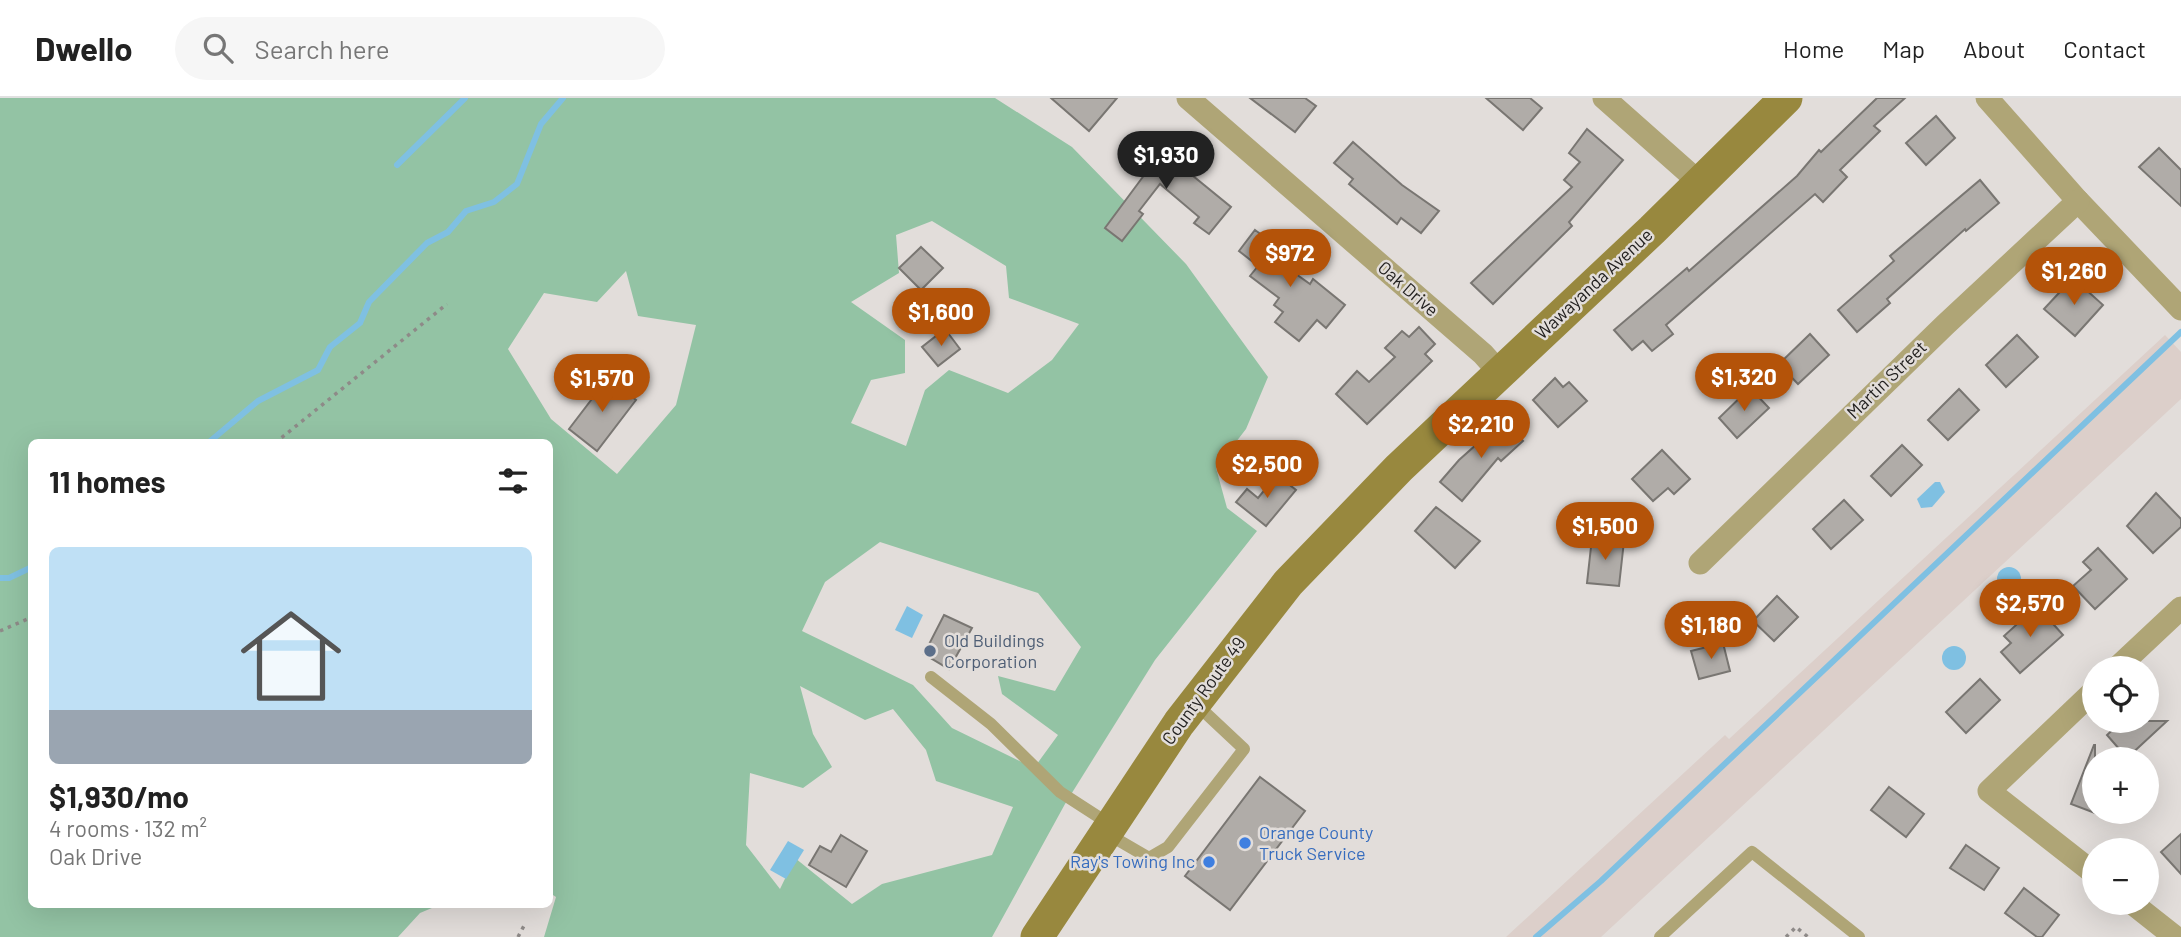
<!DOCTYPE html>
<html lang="en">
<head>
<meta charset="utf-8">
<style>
	:root { --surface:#fff; --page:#f6f6f6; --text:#222; --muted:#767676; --line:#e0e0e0; --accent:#b45309 }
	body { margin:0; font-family:Barlow,sans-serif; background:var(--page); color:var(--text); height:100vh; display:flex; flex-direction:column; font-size:26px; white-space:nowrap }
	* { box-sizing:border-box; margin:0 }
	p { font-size:23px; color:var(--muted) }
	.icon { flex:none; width:38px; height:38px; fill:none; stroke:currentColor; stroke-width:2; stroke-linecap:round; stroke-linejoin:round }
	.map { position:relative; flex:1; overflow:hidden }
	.drawer { position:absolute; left:28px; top:341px; width:525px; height:469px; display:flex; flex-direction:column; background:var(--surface); border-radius:10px; box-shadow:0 7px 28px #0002 }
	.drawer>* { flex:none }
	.controls { position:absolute; left:2082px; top:558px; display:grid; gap:14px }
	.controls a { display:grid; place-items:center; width:77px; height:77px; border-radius:50%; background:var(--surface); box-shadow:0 7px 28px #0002; font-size:35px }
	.price { position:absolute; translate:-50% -60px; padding:0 16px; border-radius:24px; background:var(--accent); color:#fff; font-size:23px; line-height:46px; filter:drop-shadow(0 2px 4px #0008) }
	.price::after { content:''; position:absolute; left:50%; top:42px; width:21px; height:16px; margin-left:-10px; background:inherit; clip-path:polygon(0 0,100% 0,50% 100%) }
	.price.active { background:#222; color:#fff }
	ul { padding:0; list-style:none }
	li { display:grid; align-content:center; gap:14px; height:371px; padding:0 21px }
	li span { display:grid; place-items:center; height:217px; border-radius:10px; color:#555 }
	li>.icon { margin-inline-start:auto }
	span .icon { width:126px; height:126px; fill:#fffc; stroke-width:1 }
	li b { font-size:30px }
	h2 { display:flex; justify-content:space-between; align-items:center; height:84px; padding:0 21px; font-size:30px }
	header { display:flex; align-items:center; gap:42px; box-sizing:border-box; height:98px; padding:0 35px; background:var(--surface); border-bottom:2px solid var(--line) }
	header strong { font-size:33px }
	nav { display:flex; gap:38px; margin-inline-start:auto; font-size:24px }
	.search { width:490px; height:63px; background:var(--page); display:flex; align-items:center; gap:18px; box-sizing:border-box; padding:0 24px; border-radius:38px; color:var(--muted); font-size:26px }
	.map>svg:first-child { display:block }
	.built { fill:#dccfca }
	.green { fill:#93c3a4; fill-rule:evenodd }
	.water { fill:#7fc0e2 }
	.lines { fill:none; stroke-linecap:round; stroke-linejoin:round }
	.stream { stroke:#7fc0e2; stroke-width:6 }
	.building { fill:#b0aca8; stroke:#797672; stroke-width:2 }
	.path { stroke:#8e8a88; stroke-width:3.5; stroke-dasharray:3.5 5; stroke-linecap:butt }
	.lane { stroke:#afa576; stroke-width:12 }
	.street { stroke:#afa576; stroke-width:23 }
	.secondary { stroke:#98883e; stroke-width:33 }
	.service-dot { fill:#5c6f8a; stroke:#e2ddda; stroke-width:2.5 }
	.shop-dot { fill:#3f7fe0; stroke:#e2ddda; stroke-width:2.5 }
	.labels { text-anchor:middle; stroke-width:5; stroke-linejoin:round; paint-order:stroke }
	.street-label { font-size:18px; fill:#232120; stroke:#e2ddda }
	.service-label { font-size:18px; fill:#4e5e75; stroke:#e2ddda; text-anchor:start }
	.shop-label { font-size:18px; fill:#366cbe; stroke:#e2ddda; text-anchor:start }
</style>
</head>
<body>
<header>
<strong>Dwello</strong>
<div class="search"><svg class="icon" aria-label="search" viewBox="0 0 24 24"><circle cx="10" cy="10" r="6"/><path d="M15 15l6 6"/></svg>Search here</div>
<nav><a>Home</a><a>Map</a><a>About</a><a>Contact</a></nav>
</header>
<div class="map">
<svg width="2181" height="839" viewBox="0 0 2181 839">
	<rect width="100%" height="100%" fill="#e2ddda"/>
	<path class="built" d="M 2165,237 L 2181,254 L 2181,301 L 1601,839 L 1506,839 L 1725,637 L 1729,641 Z"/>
	<path class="green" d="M 0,0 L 995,0 L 1072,49 L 1186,166 L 1268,279 L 1246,331 L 1216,370 L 1227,410 L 1257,433 L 1155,562 L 1065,706 L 992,839 L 544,839 L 556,799 L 550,795 L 550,345 L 32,345 L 32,807 L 439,807 L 420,815 L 398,839 L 0,839 ZM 932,123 L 1006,168 L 1009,200 L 1079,226 L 1052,262 L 1008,295 L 949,272 L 925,292 L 906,348 L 851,325 L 871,282 L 905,275 L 905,242 L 851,204 L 899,175 L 896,137 ZM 626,173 L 638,218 L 696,227 L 676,307 L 617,376 L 551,321 L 508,251 L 544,195 L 597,204 ZM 880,444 L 1038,495 L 1081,549 L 1055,593 L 998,578 L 1002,596 L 1058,637 L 1034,670 L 952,630 L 913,587 L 802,533 L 825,484 ZM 800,588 L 865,622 L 893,611 L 926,652 L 936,683 L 1013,709 L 992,757 L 882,786 L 852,806 L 795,760 L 780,791 L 746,747 L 750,675 L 803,690 L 832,669 L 813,636 Z"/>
	<g class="water">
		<path d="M 1935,384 L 1940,384 L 1945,394 L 1932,409 L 1921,410 L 1917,401 Z"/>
		<circle cx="2009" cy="481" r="12"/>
		<path d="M 907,508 L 923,517 L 912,540 L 895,532 Z"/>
		<circle cx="1954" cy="560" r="12"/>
		<path d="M 788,743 L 804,752 L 786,781 L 770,772 Z"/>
	</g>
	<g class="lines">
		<g class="stream">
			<path d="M 397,67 L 465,0"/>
			<path d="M 208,345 L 258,303 L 318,272 L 330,249 L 360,225 L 369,204 L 427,145 L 448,134 L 466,113 L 494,104 L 517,86 L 541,26 L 563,0"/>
			<path d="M 0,480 L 9,480 L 32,469"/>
			<path d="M 1536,839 L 1601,783 L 2181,234"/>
		</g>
	</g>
	<g class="building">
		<path d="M 1051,0 L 1117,0 L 1089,33 Z"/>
		<path d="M 1250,0 L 1305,0 L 1316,8 L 1295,34 Z"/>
		<path d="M 1486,0 L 1530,0 L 1542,10 L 1523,32 Z"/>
		<path d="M 1877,0 L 1905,0 L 1874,28 L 1880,33 L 1840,72 L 1847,79 L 1823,104 L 1815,96 L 1666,227 L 1673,236 L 1652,253 L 1643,243 L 1632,252 L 1614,232 L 1687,170 L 1689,173 L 1797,78 L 1819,52 L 1821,54 Z"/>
		<path d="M 1936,18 L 1955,40 L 1926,67 L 1906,45 Z"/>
		<path d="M 1587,31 L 1623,62 L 1569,124 L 1572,128 L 1493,206 L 1471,185 L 1572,89 L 1564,82 L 1580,64 L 1569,55 Z"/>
		<path d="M 1144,38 L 1231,109 L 1209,136 L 1194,125 L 1199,119 L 1160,86 L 1139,113 L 1143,116 L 1122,143 L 1105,130 L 1145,76 L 1126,61 Z"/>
		<path d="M 1353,44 L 1402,87 L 1439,113 L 1421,135 L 1401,120 L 1397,126 L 1349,86 L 1353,81 L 1334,65 Z"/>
		<path d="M 2159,50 L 2181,72 L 2181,108 L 2139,69 Z"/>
		<path d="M 1980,82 L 1999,105 L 1966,133 L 1965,131 L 1887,201 L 1890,205 L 1857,234 L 1838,212 L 1894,163 L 1890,158 Z"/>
		<path d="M 1255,132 L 1289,157 L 1282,166 L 1310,186 L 1313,181 L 1345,207 L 1326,230 L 1317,222 L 1299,243 L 1275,224 L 1283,214 L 1274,207 L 1279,200 L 1250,178 L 1258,168 L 1239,153 Z"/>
		<path d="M 921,149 L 943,170 L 921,192 L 899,170 Z"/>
		<path d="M 2073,180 L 2103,207 L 2075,238 L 2044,211 Z"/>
		<path d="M 1419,229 L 1435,246 L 1425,256 L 1432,263 L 1367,326 L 1336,296 L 1357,273 L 1369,284 L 1395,259 L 1385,250 L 1402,233 L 1409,239 Z"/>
		<path d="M 945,231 L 960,251 L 938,268 L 922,249 Z"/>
		<path d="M 1810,236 L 1829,257 L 1798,286 L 1779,266 Z"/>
		<path d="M 2017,237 L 2038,259 L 2006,289 L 1986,267 Z"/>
		<path d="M 608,280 L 636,302 L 597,353 L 569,331 Z"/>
		<path d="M 1555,280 L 1563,289 L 1569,284 L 1587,303 L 1558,329 L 1533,302 Z"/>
		<path d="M 1750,290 L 1769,310 L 1737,340 L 1719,320 Z"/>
		<path d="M 1959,291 L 1979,312 L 1948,342 L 1928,322 Z"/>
		<path d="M 1504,322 L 1523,343 L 1501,363 L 1498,360 L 1462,403 L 1440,384 L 1459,362 Z"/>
		<path d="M 1902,347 L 1922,367 L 1891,398 L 1871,378 Z"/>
		<path d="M 1662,352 L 1690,381 L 1674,396 L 1668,390 L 1653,403 L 1632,381 Z"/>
		<path d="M 1277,377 L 1296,392 L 1266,428 L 1236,404 L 1247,391 L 1258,400 Z"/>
		<path d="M 2156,395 L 2181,421 L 2181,429 L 2153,455 L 2127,428 Z"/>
		<path d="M 1844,402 L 1863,422 L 1831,451 L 1813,431 Z"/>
		<path d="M 1436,409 L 1480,443 L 1455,470 L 1415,433 Z"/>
		<path d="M 1592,440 L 1624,443 L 1619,488 L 1587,485 Z"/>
		<path d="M 2098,450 L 2127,481 L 2095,511 L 2073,488 L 2091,472 L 2083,464 Z"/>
		<path d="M 1777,498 L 1798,519 L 1774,543 L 1753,523 Z"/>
		<path d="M 2037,508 L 2063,537 L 2020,575 L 2001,554 L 2011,545 L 2004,538 Z"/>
		<path d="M 944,517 L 972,530 L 949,571 L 924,556 Z"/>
		<path d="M 1723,545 L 1730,573 L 1699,581 L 1691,553 Z"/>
		<path d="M 1980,581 L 2000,602 L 1966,635 L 1946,614 Z"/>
		<path d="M 2122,623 L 2167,623 L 2127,660 L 2107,637 Z"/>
		<path d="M 2094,647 L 2095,647 L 2095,715 L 2071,706 Z"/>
		<path d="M 1260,679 L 1305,713 L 1230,812 L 1185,778 Z"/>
		<path d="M 1889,689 L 1924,716 L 1906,739 L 1871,712 Z"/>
		<path d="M 2181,736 L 2181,776 L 2161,754 Z"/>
		<path d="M 841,737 L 867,753 L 846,789 L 809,767 L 820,748 L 831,754 Z"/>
		<path d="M 1966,747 L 1999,770 L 1984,792 L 1950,770 Z"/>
		<path d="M 2024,790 L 2059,817 L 2042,839 L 2037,839 L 2005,815 Z"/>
	</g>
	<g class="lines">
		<g class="path">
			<path d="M 275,345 L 447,206"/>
			<path d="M 0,533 L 32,519"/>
			<path d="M 518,839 L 526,824"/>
			<path d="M 1786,839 L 1796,829 L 1808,839"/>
		</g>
		<g class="lane">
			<path d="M 931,579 L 991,626 L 1060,694 L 1111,727"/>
			<path d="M 1106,735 L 1149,760 L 1168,749 L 1244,651 L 1196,606"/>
			<path d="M 1660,839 L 1752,754 L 1859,839"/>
		</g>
		<g class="street">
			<path d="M 1188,0 L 1483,256 L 1499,274"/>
			<path d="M 1604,0 L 1700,85"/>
			<path d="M 1987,0 L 2078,103 L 2181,211"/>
			<path d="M 1700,465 L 1945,227 L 2078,103"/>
			<path d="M 2117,570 L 2181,510"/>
			<path d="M 2095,592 L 1989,693 L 2095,776"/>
			<path d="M 2132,805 L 2175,839"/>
		</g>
		<path class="secondary" d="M 1037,839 L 1179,625 L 1288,485 L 1399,370 L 1652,132 L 1786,0"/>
	</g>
	<circle class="service-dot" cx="930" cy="553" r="7"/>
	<g class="shop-dot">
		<circle cx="1245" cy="745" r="7"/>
		<circle cx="1209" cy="764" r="7"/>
	</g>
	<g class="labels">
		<g class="street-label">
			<text transform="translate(1594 186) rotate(-43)" y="6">Wawayanda Avenue</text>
			<text transform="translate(1408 191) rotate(41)" y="6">Oak Drive</text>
			<text transform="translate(1887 282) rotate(-44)" y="6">Martin Street</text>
			<text transform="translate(1204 593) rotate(-54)" y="6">County Route 49</text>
		</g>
		<g class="service-label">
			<text x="944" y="549">Old Buildings<tspan x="944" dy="21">Corporation</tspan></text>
		</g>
		<g class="shop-label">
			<text x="1259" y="741">Orange County<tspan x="1259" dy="21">Truck Service</tspan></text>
			<text x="1195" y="770" text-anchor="end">Ray's Towing Inc</text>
		</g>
	</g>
</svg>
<div class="controls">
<a><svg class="icon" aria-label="locate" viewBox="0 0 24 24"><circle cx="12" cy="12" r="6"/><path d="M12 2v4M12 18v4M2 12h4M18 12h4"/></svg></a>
<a>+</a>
<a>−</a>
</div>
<b class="price active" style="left:1166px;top:93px">$1,930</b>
<b class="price" style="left:1290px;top:191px">$972</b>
<b class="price" style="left:2074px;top:209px">$1,260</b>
<b class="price" style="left:941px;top:250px">$1,600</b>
<b class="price" style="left:1744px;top:315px">$1,320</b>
<b class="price" style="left:602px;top:316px">$1,570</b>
<b class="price" style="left:1481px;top:362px">$2,210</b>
<b class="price" style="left:1267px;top:402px">$2,500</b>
<b class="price" style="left:1605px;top:464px">$1,500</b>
<b class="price" style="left:2030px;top:541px">$2,570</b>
<b class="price" style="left:1711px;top:563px">$1,180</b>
<section class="drawer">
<h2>11 homes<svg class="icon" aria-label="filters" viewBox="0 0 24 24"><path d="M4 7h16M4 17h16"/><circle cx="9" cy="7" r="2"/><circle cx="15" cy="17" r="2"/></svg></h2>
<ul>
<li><span style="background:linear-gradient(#bfe0f5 75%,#9aa5b1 0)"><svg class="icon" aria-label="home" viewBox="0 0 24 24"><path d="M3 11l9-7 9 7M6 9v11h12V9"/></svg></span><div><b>$1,930/mo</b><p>4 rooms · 132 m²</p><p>Oak Drive</p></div></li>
</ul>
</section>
</div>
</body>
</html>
